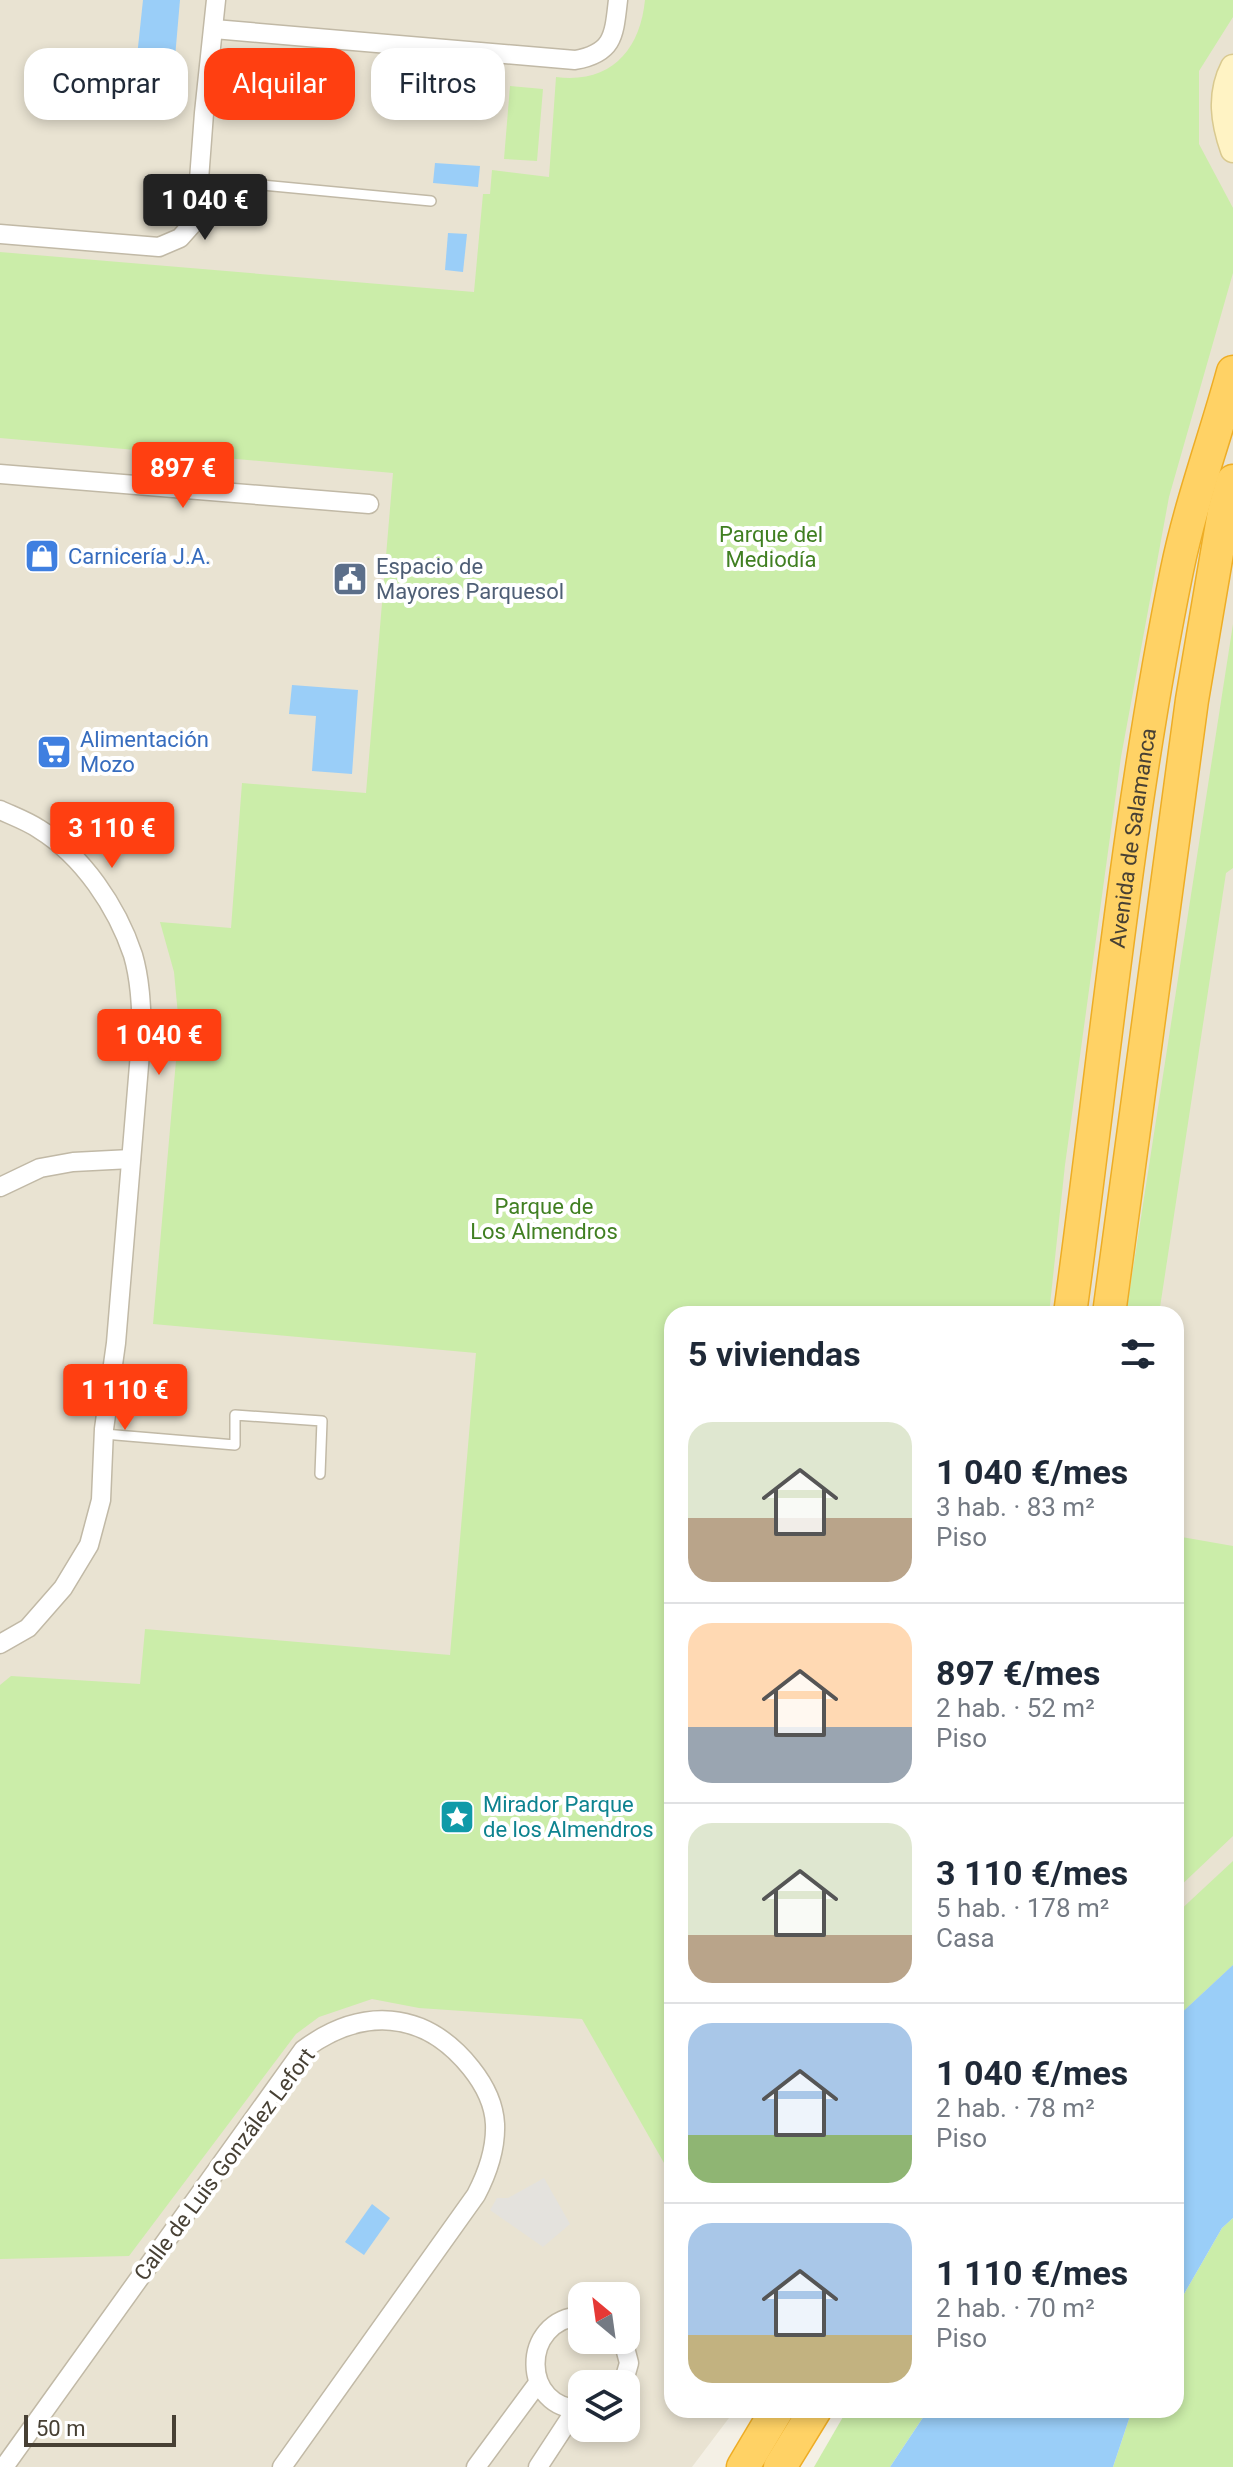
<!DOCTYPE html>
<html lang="es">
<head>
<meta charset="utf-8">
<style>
	:root { --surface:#fff; --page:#f6f6f7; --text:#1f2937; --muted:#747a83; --line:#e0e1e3; --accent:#ff3f11 }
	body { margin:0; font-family:Roboto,sans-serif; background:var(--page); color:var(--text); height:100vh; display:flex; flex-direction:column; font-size:30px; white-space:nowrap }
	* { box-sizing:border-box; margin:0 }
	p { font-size:26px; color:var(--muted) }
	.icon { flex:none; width:44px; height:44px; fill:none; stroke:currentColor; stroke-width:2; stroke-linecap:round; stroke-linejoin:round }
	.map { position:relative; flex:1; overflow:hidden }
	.drawer { position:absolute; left:664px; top:1306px; width:520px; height:1112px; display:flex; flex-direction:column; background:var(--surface); border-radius:24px; box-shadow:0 4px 12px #0003 }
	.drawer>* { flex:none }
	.guide { position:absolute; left:24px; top:48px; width:520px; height:72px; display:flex; gap:16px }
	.needle { width:52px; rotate:331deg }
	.fabs { position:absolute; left:568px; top:2282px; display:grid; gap:16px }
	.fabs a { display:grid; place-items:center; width:72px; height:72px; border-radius:16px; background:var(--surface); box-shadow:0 4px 12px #0003; font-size:40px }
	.scale { position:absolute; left:24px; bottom:20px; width:152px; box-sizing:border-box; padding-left:8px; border:4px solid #474034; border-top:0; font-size:22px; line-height:28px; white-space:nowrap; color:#474034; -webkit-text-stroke:6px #fff; paint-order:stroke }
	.price { position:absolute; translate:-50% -68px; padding:0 18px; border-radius:8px; background:var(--accent); color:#fff; font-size:26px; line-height:52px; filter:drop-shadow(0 2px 4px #0008) }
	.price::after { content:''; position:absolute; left:50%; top:48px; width:24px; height:18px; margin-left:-12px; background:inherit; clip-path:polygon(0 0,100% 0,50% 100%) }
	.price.current { background:#222; color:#fff }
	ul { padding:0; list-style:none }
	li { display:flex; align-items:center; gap:24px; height:200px; padding:0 24px }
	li+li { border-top:2px solid var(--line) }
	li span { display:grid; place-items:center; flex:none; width:224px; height:160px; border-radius:24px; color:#555 }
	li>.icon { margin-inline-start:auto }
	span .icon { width:96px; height:96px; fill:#fffc; stroke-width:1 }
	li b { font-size:34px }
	h2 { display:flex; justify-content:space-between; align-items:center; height:96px; padding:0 24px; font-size:34px }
	.pill { padding:0 28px; border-radius:24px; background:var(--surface); box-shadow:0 4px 12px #0003; font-size:28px; line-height:72px }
	.pill.current { background:var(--accent); color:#fff }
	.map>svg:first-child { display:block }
	.residential { fill:#e9e3d2; fill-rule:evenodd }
	.green { fill:#cbeda9 }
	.parking { fill:#e4e2dd }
	.water { fill:#9acef8 }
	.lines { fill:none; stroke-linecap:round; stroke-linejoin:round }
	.lane-casing { stroke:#c1b9a6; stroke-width:12 }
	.street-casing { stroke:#c1b9a6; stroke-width:21 }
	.secondary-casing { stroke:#d9c98f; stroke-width:27 }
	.highway-casing { stroke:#eead25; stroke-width:35 }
	.lane { stroke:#fff; stroke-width:9 }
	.street { stroke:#fff; stroke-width:18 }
	.secondary { stroke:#fff3c4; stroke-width:24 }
	.highway { stroke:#ffd265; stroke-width:32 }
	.labels { text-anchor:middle; stroke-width:8; stroke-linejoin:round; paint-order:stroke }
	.park-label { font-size:22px; fill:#407f21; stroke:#fff }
	.shop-label { font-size:22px; fill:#366cbe; stroke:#fff; text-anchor:start }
	.service-label { font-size:22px; fill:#4e5e75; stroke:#fff; text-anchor:start }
	.street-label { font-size:22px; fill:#474034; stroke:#fff }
	.culture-label { font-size:22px; fill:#0d838f; stroke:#fff; text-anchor:start }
</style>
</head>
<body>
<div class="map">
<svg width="1233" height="2467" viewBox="0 0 1233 2467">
	<rect width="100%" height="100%" fill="#f4f0e5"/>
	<path class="residential" d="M 0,0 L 1233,0 L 1233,2143 L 1176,2140 L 1176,1314 L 672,1314 L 672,2410 L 735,2410 L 692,2467 L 0,2467 ZM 582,2296 L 626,2296 L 626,2340 L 582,2340 ZM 582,2384 L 626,2384 L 626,2428 L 582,2428 Z"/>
	<g class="green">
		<path d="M 645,0 L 1233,0 L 1233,17 L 1199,71 L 1199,144 L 1233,208 L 1233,273 L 1169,497 L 1121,757 L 1065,1165 L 1049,1314 L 672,1314 L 672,2177 L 582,2019 L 419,2008 L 372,1999 L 319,2017 L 296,2034 L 129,2256 L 0,2259 L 0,1685 L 11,1676 L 140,1684 L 145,1629 L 450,1655 L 476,1353 L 153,1324 L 179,1026 L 174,972 L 160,922 L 231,928 L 242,783 L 366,793 L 393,473 L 0,438 L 0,252 L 474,292 L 483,194 L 490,194 L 492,170 L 549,177 L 556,77 C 610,84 640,51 645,0 Z"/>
		<path d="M 510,86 L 543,89 L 537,161 L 504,159 Z"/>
		<path d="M 1233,624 L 1233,868 L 1226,873 L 1159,1314 L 1126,1314 Z"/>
		<path d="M 1176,1536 L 1233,1546 L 1233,1836 L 1176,1890 Z"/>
		<path d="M 1233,1861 L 1233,1965 L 1176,2018 L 1176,1914 Z"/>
		<path d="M 1233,2218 L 1233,2467 L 1113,2467 L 1132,2410 L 1176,2410 L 1176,2308 L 1222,2228 Z"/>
		<path d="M 847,2410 L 928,2410 L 890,2467 L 814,2467 Z"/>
	</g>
	<path class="parking" d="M 544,2178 L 570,2224 L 543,2247 L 490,2210 L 497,2198 L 508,2198 Z"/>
	<g class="water">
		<path d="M 143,0 L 180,0 L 174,69 L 136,66 Z"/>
		<path d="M 435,163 L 480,166 L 478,187 L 433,183 Z"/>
		<path d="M 448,233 L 467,234 L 463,272 L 445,270 Z"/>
		<path d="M 292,685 L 358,690 L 352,774 L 312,771 L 316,716 L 289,714 Z"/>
		<path d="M 1233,1965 L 1233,2218 L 1222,2228 L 1176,2308 L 1176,2018 Z"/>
		<path d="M 372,2204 L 390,2218 L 364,2255 L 345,2242 Z"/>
		<path d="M 928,2410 L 1132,2410 L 1113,2467 L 890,2467 Z"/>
	</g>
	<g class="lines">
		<g class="lane-casing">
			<g id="lane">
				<path d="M 199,179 L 431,201"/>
				<path d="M 104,1434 L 235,1445 L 235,1415 L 322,1421 L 320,1474"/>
			</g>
		</g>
		<g class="street-casing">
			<g id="street">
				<path d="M 214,29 L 575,60 C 614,53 614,35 618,0"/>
				<path d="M 0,234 L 159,247 L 180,238 L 196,220 L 204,113 L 216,0"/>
				<path d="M 0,474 L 369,504"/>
				<path d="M 0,810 C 13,816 27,821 39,829 C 83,856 117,907 133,955 C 140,979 141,1004 142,1029 L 116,1343 L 104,1429 L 101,1500 L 89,1545 L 63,1588 L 28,1628 L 0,1644"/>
				<path d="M 0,1187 L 40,1168 L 73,1162 L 131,1159"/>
				<path d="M 582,2316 C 519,2319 521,2411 582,2409"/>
				<path d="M 623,2340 L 629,2363 L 623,2384"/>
				<path d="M 4,2467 L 303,2050 C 361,2007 424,2009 471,2068 C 483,2083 494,2103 495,2124 C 496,2148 487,2174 476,2195 L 282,2467"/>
				<path d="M 476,2467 L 538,2383"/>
				<path d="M 538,2467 L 576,2409"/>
			</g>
		</g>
		<g class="secondary-casing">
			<path id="secondary" d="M 1233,67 C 1219,94 1223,122 1233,150"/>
		</g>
		<g class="highway-casing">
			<g id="highway">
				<path id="s1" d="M 1070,1314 C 1104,1066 1127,815 1177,570 C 1191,502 1215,438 1233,372"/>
				<path d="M 1109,1314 L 1192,700 L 1224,512 L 1233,481"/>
				<path d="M 743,2467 L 777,2410"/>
				<path d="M 780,2467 L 815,2410"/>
			</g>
		</g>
		<use href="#lane" class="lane"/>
		<use href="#street" class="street"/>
		<use href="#secondary" class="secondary"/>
		<use href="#highway" class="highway"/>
	</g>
	<defs>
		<g id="shop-square" transform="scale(1.8)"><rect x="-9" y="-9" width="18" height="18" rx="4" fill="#3f7fe0" stroke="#fff"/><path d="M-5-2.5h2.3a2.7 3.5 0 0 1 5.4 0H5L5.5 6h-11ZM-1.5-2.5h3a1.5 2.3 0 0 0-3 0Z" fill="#fff"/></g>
		<g id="civic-square" transform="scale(1.8)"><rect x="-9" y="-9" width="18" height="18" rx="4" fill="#5c6f8a" stroke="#fff"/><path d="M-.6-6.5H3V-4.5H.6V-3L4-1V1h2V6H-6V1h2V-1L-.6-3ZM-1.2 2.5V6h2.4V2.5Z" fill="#fff"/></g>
		<g id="supermarket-square" transform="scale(1.8)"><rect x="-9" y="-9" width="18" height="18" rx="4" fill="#3f7fe0" stroke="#fff"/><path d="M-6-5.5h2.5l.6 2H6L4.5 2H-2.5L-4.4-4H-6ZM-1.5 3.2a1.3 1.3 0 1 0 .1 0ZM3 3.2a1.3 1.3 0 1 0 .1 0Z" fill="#fff"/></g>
		<g id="sight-square" transform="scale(1.8)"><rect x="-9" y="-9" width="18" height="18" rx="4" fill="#0f9aa8" stroke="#fff"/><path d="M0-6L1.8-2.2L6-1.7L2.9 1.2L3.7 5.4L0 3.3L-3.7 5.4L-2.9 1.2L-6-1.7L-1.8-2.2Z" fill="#fff"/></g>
	</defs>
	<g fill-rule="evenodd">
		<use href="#shop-square" x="42" y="556"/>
		<use href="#civic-square" x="350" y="579"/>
		<use href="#supermarket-square" x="54" y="752"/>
		<use href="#sight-square" x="457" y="1817"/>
	</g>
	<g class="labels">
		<g class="park-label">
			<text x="771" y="542">Parque del<tspan x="771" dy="25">Mediodía</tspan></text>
			<text x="544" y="1214">Parque de<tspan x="544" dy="25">Los Almendros</tspan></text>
		</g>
		<g class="shop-label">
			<text x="68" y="564">Carnicería J.A.</text>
			<text x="80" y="747">Alimentación<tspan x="80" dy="25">Mozo</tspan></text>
		</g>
		<g class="service-label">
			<text x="376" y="574">Espacio de<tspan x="376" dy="25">Mayores Parquesol</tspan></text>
		</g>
		<g class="street-label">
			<text dy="8" stroke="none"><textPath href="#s1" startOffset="480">Avenida de Salamanca</textPath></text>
			<text transform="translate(224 2164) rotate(-53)" y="8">Calle de Luis González Lefort</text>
		</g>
		<g class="culture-label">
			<text x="483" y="1812">Mirador Parque<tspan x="483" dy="25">de los Almendros</tspan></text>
		</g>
	</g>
</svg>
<div class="fabs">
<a><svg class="needle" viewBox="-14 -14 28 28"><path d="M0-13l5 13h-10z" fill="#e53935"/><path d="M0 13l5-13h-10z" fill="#747a83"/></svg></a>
<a><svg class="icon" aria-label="layers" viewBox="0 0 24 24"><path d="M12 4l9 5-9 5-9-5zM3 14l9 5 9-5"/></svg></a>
</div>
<div class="scale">50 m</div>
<b class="price current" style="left:205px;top:242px">1 040 €</b>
<b class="price" style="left:183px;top:510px">897 €</b>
<b class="price" style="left:112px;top:870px">3 110 €</b>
<b class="price" style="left:159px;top:1077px">1 040 €</b>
<b class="price" style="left:125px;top:1432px">1 110 €</b>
<div class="guide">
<a class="pill">Comprar</a>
<a class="pill current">Alquilar</a>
<a class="pill">Filtros</a>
</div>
<section class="drawer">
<h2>5 viviendas<svg class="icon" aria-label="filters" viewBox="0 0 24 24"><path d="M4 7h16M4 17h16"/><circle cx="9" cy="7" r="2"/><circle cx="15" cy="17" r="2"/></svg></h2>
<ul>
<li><span style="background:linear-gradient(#dfe7d0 60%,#b9a48a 0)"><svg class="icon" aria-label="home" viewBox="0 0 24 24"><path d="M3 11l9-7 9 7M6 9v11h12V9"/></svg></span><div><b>1 040 €/mes</b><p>3 hab. · 83 m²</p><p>Piso</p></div></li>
<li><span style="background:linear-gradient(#ffd9b3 65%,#9aa5b1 0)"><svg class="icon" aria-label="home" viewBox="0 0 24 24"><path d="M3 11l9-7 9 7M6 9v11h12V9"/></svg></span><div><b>897 €/mes</b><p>2 hab. · 52 m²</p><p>Piso</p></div></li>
<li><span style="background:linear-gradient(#dfe7d0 70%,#b9a48a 0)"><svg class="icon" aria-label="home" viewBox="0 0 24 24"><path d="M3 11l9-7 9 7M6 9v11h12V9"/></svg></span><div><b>3 110 €/mes</b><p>5 hab. · 178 m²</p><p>Casa</p></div></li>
<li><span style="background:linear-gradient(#a9c7e8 70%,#8fb573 0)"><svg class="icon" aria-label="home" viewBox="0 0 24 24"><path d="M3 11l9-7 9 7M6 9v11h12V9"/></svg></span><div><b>1 040 €/mes</b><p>2 hab. · 78 m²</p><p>Piso</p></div></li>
<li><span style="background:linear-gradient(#a9c7e8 70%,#c2b280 0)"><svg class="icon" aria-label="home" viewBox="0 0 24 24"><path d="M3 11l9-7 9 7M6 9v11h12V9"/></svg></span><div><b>1 110 €/mes</b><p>2 hab. · 70 m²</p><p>Piso</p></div></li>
</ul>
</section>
</div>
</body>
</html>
